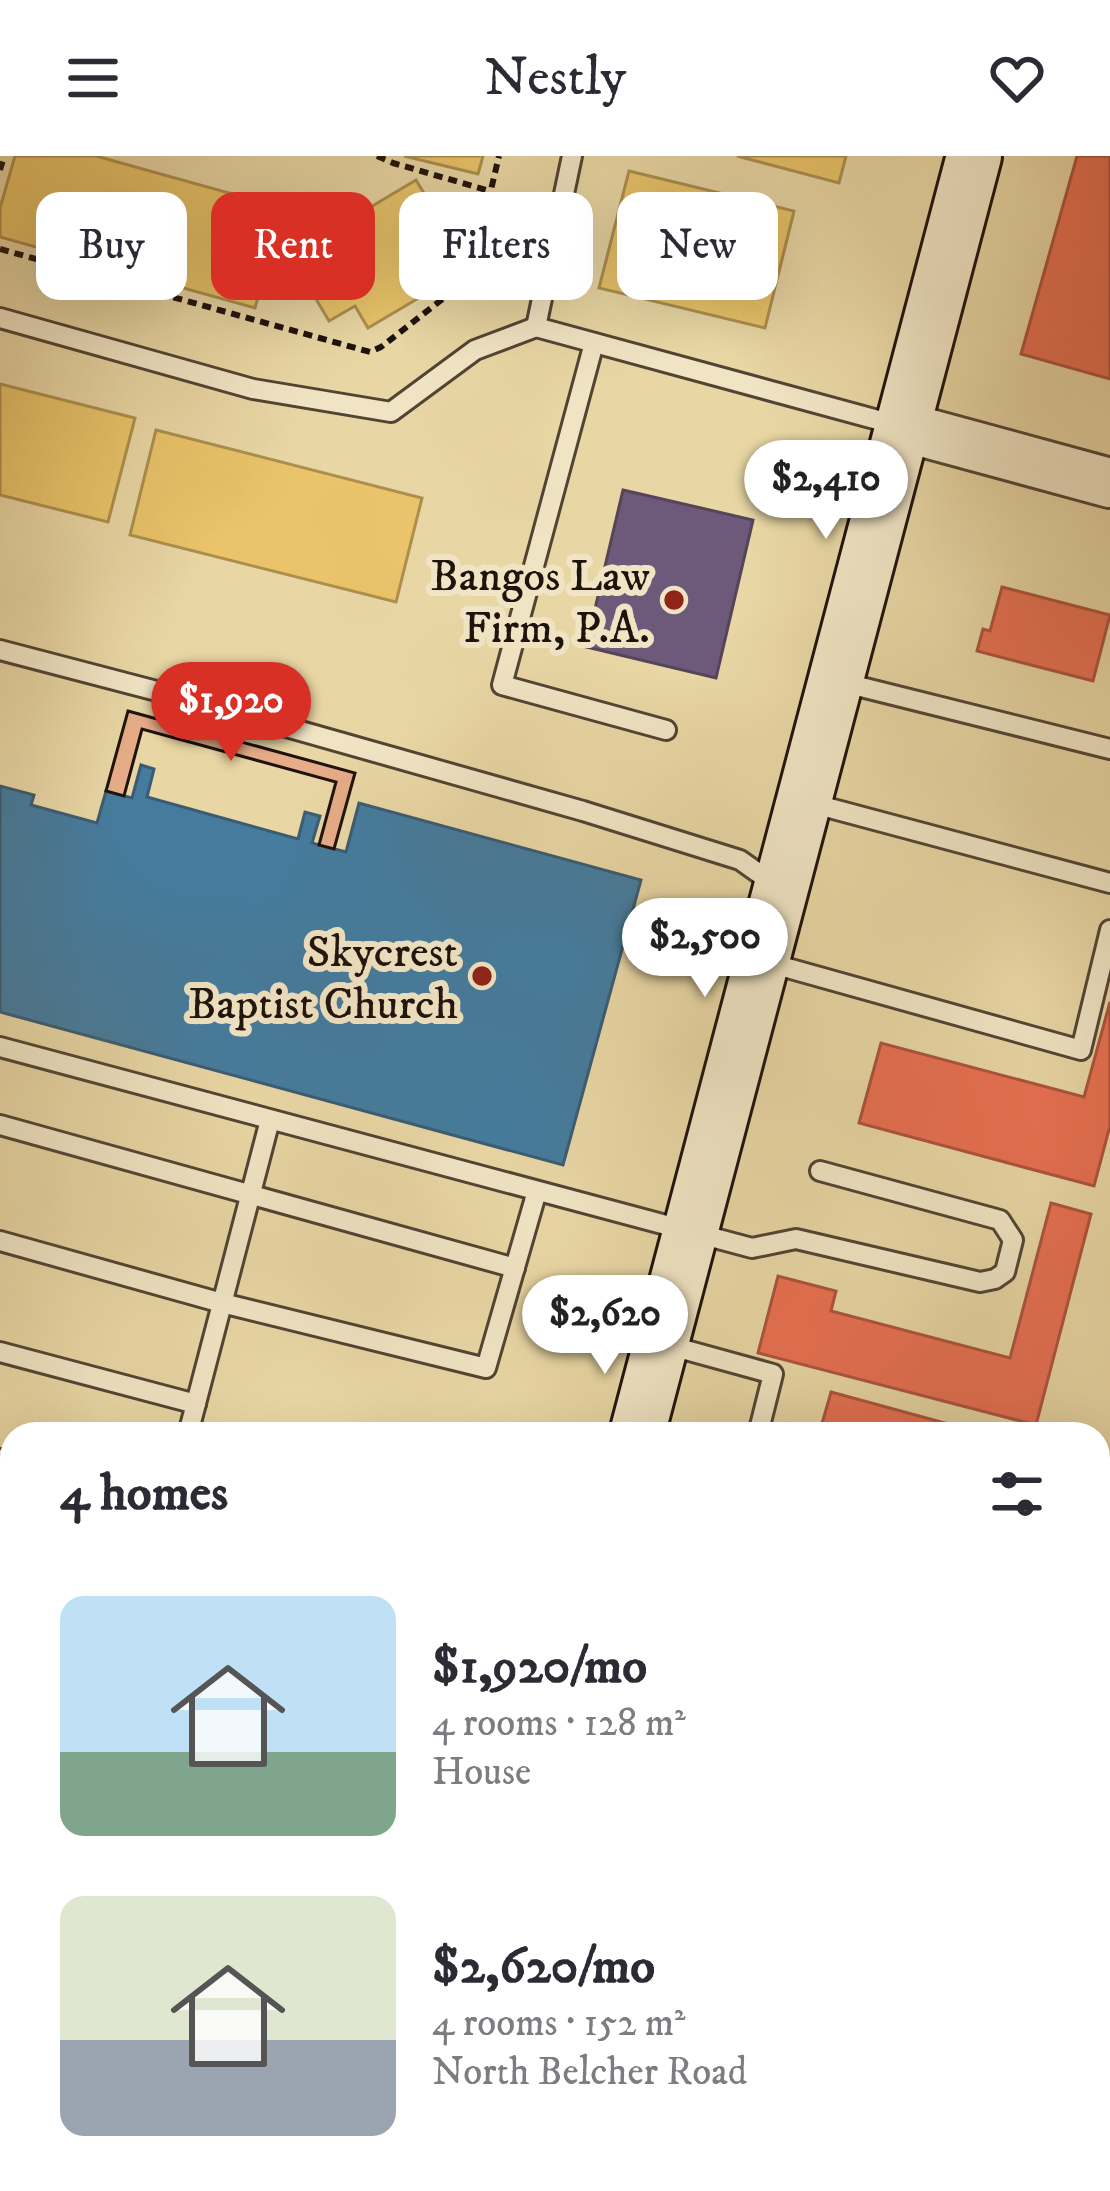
<!DOCTYPE html>
<html lang="en">
<head>
<meta charset="utf-8">
<style>
	:root { --surface:#fff; --page:#f7f7f7; --text:#2b2b33; --muted:#7c7c81; --accent:#d93025 }
	body { margin:0; font-family:"IM FELL DW Pica",serif; background:var(--page); color:var(--text); height:100vh; display:flex; flex-direction:column; font-size:45px; white-space:nowrap }
	* { box-sizing:border-box; margin:0 }
	p { font-size:39px; color:var(--muted) }
	.icon { flex:none; width:66px; height:66px; fill:none; stroke:currentColor; stroke-width:2; stroke-linecap:round; stroke-linejoin:round }
	.map { position:relative; flex:1; overflow:hidden }
	.side { position:absolute; left:0px; top:1266px; width:1110px; height:771px; display:flex; flex-direction:column; background:var(--surface); border-radius:36px 36px 0 0; box-shadow:0 12px 48px #0002 }
	.side>* { flex:none }
	.top-card { position:absolute; left:36px; top:36px; width:1038px; height:108px; display:flex; gap:24px }
	.price { position:absolute; translate:-50% -102px; padding:0 27px; border-radius:42px; background:#fff; color:#222; font-size:39px; line-height:78px; filter:drop-shadow(0 3px 6px #0008) }
	.price::after { content:''; position:absolute; left:50%; top:72px; width:36px; height:27px; margin-left:-18px; background:inherit; clip-path:polygon(0 0,100% 0,50% 100%) }
	.price.current { background:var(--accent); color:#fff }
	ul { padding:0; list-style:none }
	li { display:flex; align-items:center; gap:36px; height:300px; padding:0 60px }
	li span { display:grid; place-items:center; flex:none; width:336px; height:240px; border-radius:24px; color:#555 }
	li>.icon { margin-inline-start:auto }
	span .icon { width:144px; height:144px; fill:#fffc; stroke-width:1 }
	li b { font-size:51px }
	h2 { display:flex; justify-content:space-between; align-items:center; height:144px; padding:0 60px; font-size:51px }
	.chip { padding:0 42px; border-radius:24px; background:var(--surface); box-shadow:0 12px 48px #0002; font-size:42px; line-height:108px }
	.chip.current { background:var(--accent); color:#fff }
	header { display:flex; justify-content:space-between; align-items:center; height:156px; padding:0 60px; background:var(--surface); font-size:54px; font-weight:600 }
	.map>svg:first-child { display:block }
	.homes { fill:#e9c46a; stroke:#ac8f4e; stroke-width:3 }
	.shops { fill:#e76f51; stroke:#ab533d; stroke-width:3 }
	.offices { fill:#6d597a; stroke:#564459; stroke-width:3 }
	.public { fill:#457b9d; stroke:#3a5c72; stroke-width:3 }
	.building { fill:#e5ac87; stroke:#1f130d; stroke-width:3 }
	.lines { fill:none; stroke-linecap:round; stroke-linejoin:round }
	.service-casing { stroke:#514433; stroke-width:24 }
	.tertiary-casing { stroke:#514433; stroke-width:54 }
	.secondary-casing { stroke:#1f130d; stroke-width:60 }
	.path { stroke:#1f130d; stroke-width:6; stroke-dasharray:9 6; stroke-linecap:butt }
	.service { stroke:#f0e4c4; stroke-width:18 }
	.tertiary { stroke:#f0e4c4; stroke-width:48 }
	.secondary { stroke:#f0e4c4; stroke-width:54 }
	.poi-dot { fill:#8f2418; stroke:#f0e4c4; stroke-width:4.5 }
	.labels { text-anchor:middle; stroke-width:12; stroke-linejoin:round; paint-order:stroke }
	.poi-label { font-size:45px; fill:#1f130d; stroke:#f0e4c4; text-anchor:end }
</style>
</head>
<body>
<header><svg class="icon" aria-label="menu" viewBox="0 0 24 24"><path d="M4 6h16M4 12h16M4 18h16"/></svg>Nestly<svg class="icon" aria-label="heart" viewBox="0 0 24 24"><path d="M12 20l-8-8c-3-5 5-10 8-4 3-6 11-1 8 4z"/></svg></header>
<div class="map">
<svg width="1110" height="2035" viewBox="0 0 1110 2035">
	<rect width="100%" height="100%" fill="#e8d6a4"/>
	<filter id="stains"><feTurbulence type="fractalNoise" baseFrequency=".00167" numOctaves="4"/><feColorMatrix values="0 0 0 0 .2 0 0 0 0 .09 0 0 0 0 .02 0 0 0 .5 -.17"/></filter>
	<radialGradient id="worn" r=".72"><stop offset=".6" stop-color="#630" stop-opacity="0"/><stop offset="1" stop-color="#630" stop-opacity=".3"/></radialGradient>
	<g class="homes">
		<path d="M 15,0 L 96,0 L 283,52 L 255,152 L 0,81 L 0,52 Z"/>
		<path d="M 404,0 L 483,0 L 478,18 Z"/>
		<path d="M 737,0 L 846,0 L 839,27 Z"/>
		<path d="M 629,15 L 794,55 L 765,172 L 599,132 Z"/>
		<path d="M 416,24 L 456,90 L 431,105 L 444,127 L 368,172 L 355,150 L 329,165 L 290,99 Z"/>
		<path d="M 0,228 L 135,262 L 108,366 L 0,339 Z"/>
		<path d="M 156,274 L 422,342 L 396,446 L 130,379 Z"/>
		<path d="M 0,1978 L 12,1981 L 12,2025 L 70,2025 L 67,2035 L 0,2035 Z"/>
	</g>
	<g class="shops">
		<path d="M 1077,0 L 1110,0 L 1110,223 L 1021,198 Z"/>
		<path d="M 1002,431 L 1110,459 L 1093,525 L 977,495 L 983,473 L 990,475 Z"/>
		<path d="M 1110,846 L 1110,970 L 1094,1030 L 859,967 L 881,887 L 1084,941 Z"/>
		<path d="M 1051,1047 L 1091,1058 L 1036,1269 L 758,1197 L 778,1120 L 836,1135 L 831,1155 L 1010,1202 Z"/>
		<path d="M 831,1236 L 985,1278 L 819,1278 Z"/>
		<path d="M 1098,1309 L 1110,1312 L 1110,1347 L 1098,1391 Z"/>
		<path d="M 1110,1452 L 1110,1553 L 1098,1550 L 1098,1497 Z"/>
		<path d="M 1105,1611 L 1110,1613 L 1110,1719 L 1098,1716 L 1098,1640 Z"/>
		<path d="M 716,2025 L 789,2025 L 786,2035 L 753,2035 Z"/>
		<path d="M 879,2025 L 977,2025 L 974,2035 L 876,2035 Z"/>
	</g>
	<path class="offices" d="M 623,334 L 753,364 L 716,522 L 586,491 Z"/>
	<path class="public" d="M 141,609 L 154,613 L 147,641 L 298,683 L 305,656 L 320,660 L 312,687 L 346,696 L 359,647 L 641,724 L 563,1009 L 0,856 L 0,630 L 34,639 L 31,649 L 97,667 L 106,635 L 132,642 Z"/>
	<path class="building" d="M 128,555 L 355,617 L 334,693 L 319,689 L 336,626 L 142,573 L 124,640 L 106,635 Z"/>
	<g class="lines">
		<g class="service-casing">
			<g id="service">
				<path d="M 0,162 L 253,233 L 391,256 L 475,194 L 536,171 L 900,270"/>
				<path d="M 536,171 L 572,0"/>
				<path d="M 594,187 L 502,529 L 666,574"/>
				<path d="M 0,494 L 191,544 L 583,655 L 740,704 L 774,728"/>
				<path d="M 841,526 L 1110,593"/>
				<path d="M 807,646 L 1110,727"/>
				<path d="M 766,806 L 1081,894 L 1110,774"/>
				<path d="M 0,891 L 752,1092 L 796,1083 L 980,1126 L 995,1123 L 1005,1116 L 1013,1084 L 1000,1064 L 820,1015"/>
				<path d="M 0,969 L 515,1112"/>
				<path d="M 0,1085 L 222,1147 L 486,1212 L 537,1035"/>
				<path d="M 664,1188 L 773,1218 L 758,1278"/>
				<path d="M 0,1196 L 196,1248"/>
				<path d="M 188,1278 L 270,964"/>
				<path d="M 0,1303 L 12,1306"/>
				<path d="M 0,1427 L 12,1430"/>
				<path d="M 0,1732 L 0,1740"/>
				<path d="M 193,2025 L 231,2035"/>
				<path d="M 305,2035 L 308,2025"/>
				<path d="M 586,2035 L 589,2025"/>
			</g>
		</g>
		<g class="tertiary-casing">
			<path id="tertiary" d="M 904,271 L 1110,327"/>
		</g>
		<g class="secondary-casing">
			<g id="secondary">
				<path d="M 637,1278 L 974,0"/>
				<path d="M 0,1561 L 12,1564"/>
				<path d="M 0,1625 L 12,1628"/>
				<path d="M 1098,1862 L 1110,1865"/>
				<path d="M 1098,1925 L 1110,1928"/>
				<path d="M 447,2035 L 450,2025"/>
			</g>
		</g>
		<g class="path">
			<path d="M 377,0 L 393,7 L 490,35"/>
			<path d="M 0,14 L 4,0"/>
			<path d="M 485,59 L 529,71"/>
			<path d="M 0,93 L 370,196 L 381,191 L 463,127 L 485,59 L 499,0"/>
		</g>
		<use href="#service" class="service"/>
		<use href="#tertiary" class="tertiary"/>
		<use href="#secondary" class="secondary"/>
	</g>
	<g class="poi-dot">
		<circle cx="674" cy="444" r="12"/>
		<circle cx="482" cy="820" r="12"/>
	</g>
	<g class="labels">
		<g class="poi-label">
			<text x="650" y="434">Bangos Law<tspan x="650" dy="52">Firm, P.A.</tspan></text>
			<text x="458" y="810">Skycrest<tspan x="458" dy="52">Baptist Church</tspan></text>
		</g>
	</g>
	<rect width="100%" height="100%" filter="url(#stains)"/>
	<rect width="100%" height="100%" fill="url(#worn)"/>
</svg>
<b class="price" style="left:826px;top:386px">$2,410</b>
<b class="price current" style="left:231px;top:608px">$1,920</b>
<b class="price" style="left:705px;top:844px">$2,500</b>
<b class="price" style="left:605px;top:1221px">$2,620</b>
<div class="top-card">
<a class="chip">Buy</a>
<a class="chip current">Rent</a>
<a class="chip">Filters</a>
<a class="chip">New</a>
</div>
<section class="side">
<h2>4 homes<svg class="icon" aria-label="filters" viewBox="0 0 24 24"><path d="M4 7h16M4 17h16"/><circle cx="9" cy="7" r="2"/><circle cx="15" cy="17" r="2"/></svg></h2>
<ul>
<li><span style="background:linear-gradient(#bfe0f5 65%,#7fa58c 0)"><svg class="icon" aria-label="home" viewBox="0 0 24 24"><path d="M3 11l9-7 9 7M6 9v11h12V9"/></svg></span><div><b>$1,920/mo</b><p>4 rooms · 128 m²</p><p>House</p></div></li>
<li><span style="background:linear-gradient(#dfe7d0 60%,#9aa5b1 0)"><svg class="icon" aria-label="home" viewBox="0 0 24 24"><path d="M3 11l9-7 9 7M6 9v11h12V9"/></svg></span><div><b>$2,620/mo</b><p>4 rooms · 152 m²</p><p>North Belcher Road</p></div></li>
</ul>
</section>
</div>
</body>
</html>
